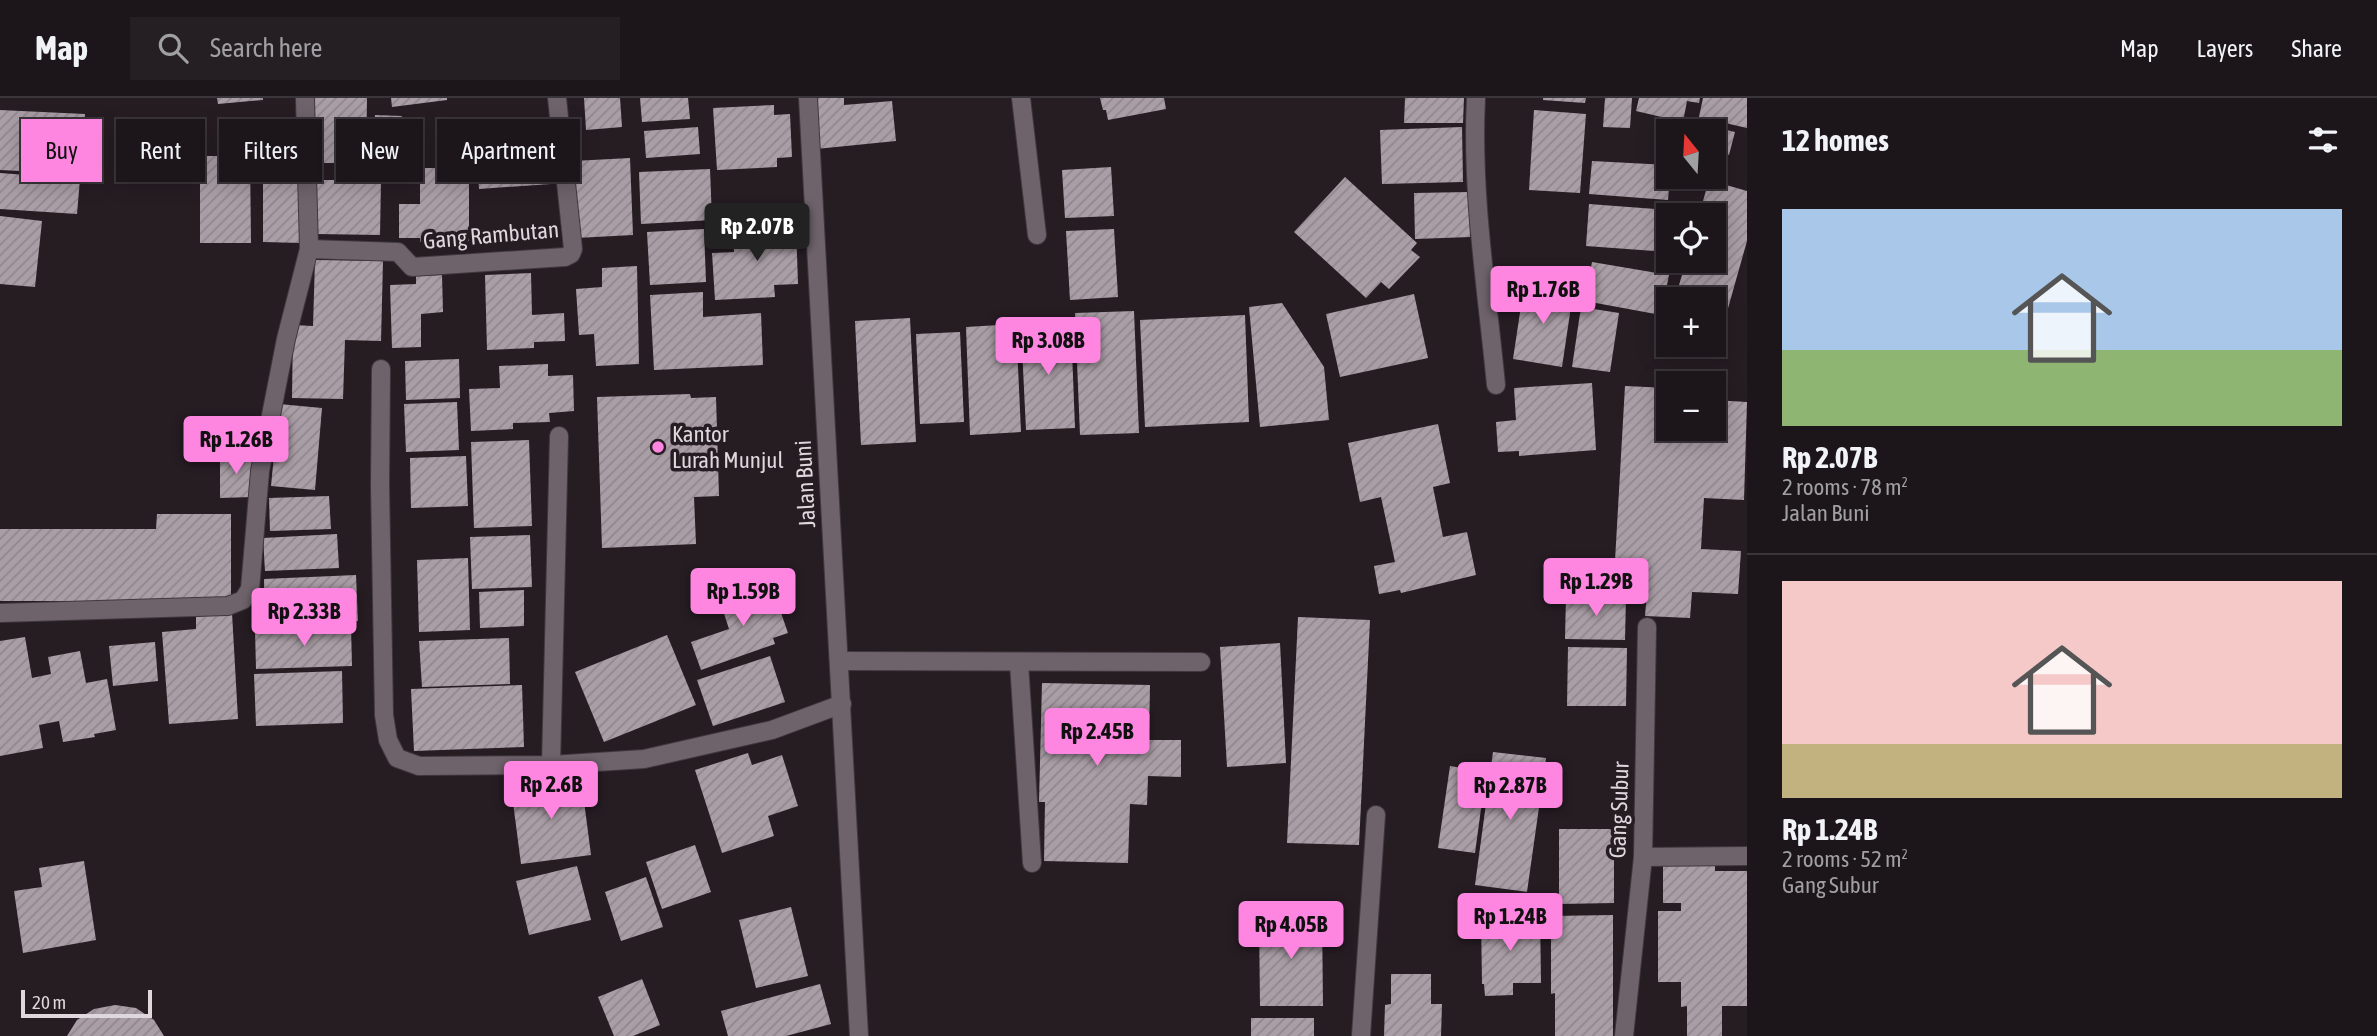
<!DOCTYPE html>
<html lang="en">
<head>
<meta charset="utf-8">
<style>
	:root { --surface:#1c161a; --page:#251f23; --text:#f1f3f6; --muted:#a09fa2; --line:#3a3539; --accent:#fe85e0 }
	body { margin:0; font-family:"Asap Condensed",sans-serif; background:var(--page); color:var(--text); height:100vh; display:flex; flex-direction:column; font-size:26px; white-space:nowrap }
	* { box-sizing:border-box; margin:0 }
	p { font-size:23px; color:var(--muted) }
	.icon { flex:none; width:38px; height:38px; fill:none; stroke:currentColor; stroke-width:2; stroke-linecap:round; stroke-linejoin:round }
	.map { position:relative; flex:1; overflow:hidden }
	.side { display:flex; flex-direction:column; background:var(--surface); width:630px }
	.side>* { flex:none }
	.banner { position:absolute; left:21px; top:21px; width:665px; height:63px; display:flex; gap:14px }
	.needle { width:46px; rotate:342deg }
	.buttons { position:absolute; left:1656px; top:21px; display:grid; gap:14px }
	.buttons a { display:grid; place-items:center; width:70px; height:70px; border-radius:0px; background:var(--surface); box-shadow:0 4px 18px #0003,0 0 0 2px var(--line); font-size:35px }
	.scale { position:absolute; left:21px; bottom:18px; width:131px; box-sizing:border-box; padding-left:7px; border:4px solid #ded7dc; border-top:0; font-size:19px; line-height:24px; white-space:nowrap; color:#ded7dc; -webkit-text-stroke:5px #261d23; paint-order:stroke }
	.price { position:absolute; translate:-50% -60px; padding:0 16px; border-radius:7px; background:var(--accent); color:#111; font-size:23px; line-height:46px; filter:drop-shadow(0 2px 4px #0008) }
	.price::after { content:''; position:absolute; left:50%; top:42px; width:21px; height:16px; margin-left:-10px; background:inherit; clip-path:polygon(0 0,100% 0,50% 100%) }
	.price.selected { background:#222; color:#fff }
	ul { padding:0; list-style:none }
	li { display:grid; align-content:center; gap:14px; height:371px; padding:0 35px }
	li+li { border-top:2px solid var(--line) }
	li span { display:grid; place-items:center; height:217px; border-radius:0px; color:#555 }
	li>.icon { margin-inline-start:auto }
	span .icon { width:126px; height:126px; fill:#fffc; stroke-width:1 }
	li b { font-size:30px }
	h2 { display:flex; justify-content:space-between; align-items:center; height:84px; padding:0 35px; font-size:30px }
	.chip { padding:0 24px; border-radius:0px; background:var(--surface); box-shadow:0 4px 18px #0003,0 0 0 2px var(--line); font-size:24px; line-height:63px }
	.chip.selected { background:var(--accent); color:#111 }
	header { display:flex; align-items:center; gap:42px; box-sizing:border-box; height:98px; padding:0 35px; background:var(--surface); border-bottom:2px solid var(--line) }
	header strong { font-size:33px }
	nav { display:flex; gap:38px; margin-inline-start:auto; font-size:24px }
	.search { width:490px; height:63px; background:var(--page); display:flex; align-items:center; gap:18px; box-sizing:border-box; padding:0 24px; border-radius:0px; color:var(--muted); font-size:26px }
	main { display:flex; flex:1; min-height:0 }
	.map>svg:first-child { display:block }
	.building { fill:url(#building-hatch) }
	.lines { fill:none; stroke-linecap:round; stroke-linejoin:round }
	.lane-casing { stroke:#41393f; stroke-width:20 }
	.street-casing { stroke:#41393f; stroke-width:20 }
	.lane { stroke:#6f636b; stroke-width:18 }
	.street { stroke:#6f636b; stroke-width:18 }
	.poi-dot { fill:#fe85e0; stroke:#261d23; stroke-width:2.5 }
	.labels { text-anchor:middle; stroke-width:7; stroke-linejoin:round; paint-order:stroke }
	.street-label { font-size:23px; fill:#ded7dc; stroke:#261d23 }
	.poi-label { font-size:23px; fill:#ded7dc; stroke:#261d23; text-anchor:start }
</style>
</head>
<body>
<header>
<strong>Map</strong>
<div class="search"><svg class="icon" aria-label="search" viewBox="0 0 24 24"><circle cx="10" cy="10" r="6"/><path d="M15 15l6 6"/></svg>Search here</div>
<nav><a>Map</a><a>Layers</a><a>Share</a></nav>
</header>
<main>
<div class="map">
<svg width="1747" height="938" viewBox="0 0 1747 938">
	<defs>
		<pattern id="building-hatch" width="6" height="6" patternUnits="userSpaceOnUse" patternTransform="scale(1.75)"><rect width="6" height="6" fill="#aa9ea6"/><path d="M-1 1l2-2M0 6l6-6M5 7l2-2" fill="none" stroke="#90868d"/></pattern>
	</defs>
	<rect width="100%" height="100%" fill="#261d23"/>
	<g class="building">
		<path d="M 217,0 L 263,0 L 263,2 L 218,6 Z"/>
		<path d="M 312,0 L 367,0 L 366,65 L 311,65 Z"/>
		<path d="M 391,0 L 447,0 L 447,2 L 392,9 Z"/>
		<path d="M 584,0 L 620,0 L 622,29 L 586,32 Z"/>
		<path d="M 640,0 L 688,0 L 690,21 L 642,24 Z"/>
		<path d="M 813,0 L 844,0 L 844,7 L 892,3 L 896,43 L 816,51 Z"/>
		<path d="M 1100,0 L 1164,0 L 1166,11 L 1108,22 L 1106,12 L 1103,12 Z"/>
		<path d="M 1405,0 L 1464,0 L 1463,25 L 1404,25 Z"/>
		<path d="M 1543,0 L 1586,0 L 1585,5 L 1543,2 Z"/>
		<path d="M 1605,0 L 1632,0 L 1630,30 L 1603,29 Z"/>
		<path d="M 1639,0 L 1700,0 L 1699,5 L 1687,3 L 1683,24 L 1636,13 Z"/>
		<path d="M 1703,0 L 1747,0 L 1747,30 L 1699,19 Z"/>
		<path d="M 774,7 L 774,17 L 790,16 L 792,59 L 777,60 L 777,69 L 717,72 L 713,10 Z"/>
		<path d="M 0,12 L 85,16 L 81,76 L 0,72 Z"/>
		<path d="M 1534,12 L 1586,16 L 1580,95 L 1529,92 Z"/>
		<path d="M 375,17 L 402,18 L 400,60 L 373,58 Z"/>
		<path d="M 1693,24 L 1735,34 L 1729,57 L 1713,53 L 1713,33 L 1691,33 Z"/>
		<path d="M 698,29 L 700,56 L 646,60 L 644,33 Z"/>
		<path d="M 1462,29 L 1463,84 L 1382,86 L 1380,32 Z"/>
		<path d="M 559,35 L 561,66 L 550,68 L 551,86 L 479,91 L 476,40 Z"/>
		<path d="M 200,58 L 250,58 L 251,145 L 200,145 Z"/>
		<path d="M 263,59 L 303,59 L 302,145 L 263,144 Z"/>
		<path d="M 630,60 L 633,137 L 576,140 L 573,63 Z"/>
		<path d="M 1592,63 L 1668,67 L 1668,79 L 1670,79 L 1668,102 L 1589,96 Z"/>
		<path d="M 1111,69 L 1114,118 L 1065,120 L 1062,72 Z"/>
		<path d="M 420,70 L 469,70 L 469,143 L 420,144 L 420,140 L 399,140 L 399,106 L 420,106 Z"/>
		<path d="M 710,71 L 712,122 L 641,126 L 639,74 Z"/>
		<path d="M 0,75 L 80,81 L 77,116 L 0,111 Z"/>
		<path d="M 1345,79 L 1417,145 L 1411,152 L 1420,159 L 1389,191 L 1381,184 L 1366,200 L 1294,134 Z"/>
		<path d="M 316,82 L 381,82 L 380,137 L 316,136 Z"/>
		<path d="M 1709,82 L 1747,93 L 1747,143 L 1725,221 L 1713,217 L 1713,201 L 1675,201 L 1686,163 L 1713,163 L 1713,117 L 1699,117 Z"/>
		<path d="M 1469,94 L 1470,139 L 1415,141 L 1414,95 Z"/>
		<path d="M 1589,106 L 1682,113 L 1682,117 L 1668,117 L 1668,154 L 1586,148 Z"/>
		<path d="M 0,118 L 42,123 L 35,189 L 0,186 Z"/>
		<path d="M 796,127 L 798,186 L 774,187 L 775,199 L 715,202 L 712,155 L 734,154 L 733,131 Z"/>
		<path d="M 704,131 L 706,184 L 650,187 L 647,134 Z"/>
		<path d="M 1114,131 L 1118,199 L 1070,202 L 1066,133 Z"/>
		<path d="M 315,162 L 383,163 L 381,243 L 345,242 L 343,301 L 292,300 L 293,227 L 313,228 Z"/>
		<path d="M 1592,164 L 1669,177 L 1661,217 L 1585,203 Z"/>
		<path d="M 637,168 L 639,266 L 596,268 L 594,236 L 579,237 L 576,191 L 602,189 L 602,170 Z"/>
		<path d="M 531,175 L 532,217 L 564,215 L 565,243 L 534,244 L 534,250 L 487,252 L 485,177 Z"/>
		<path d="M 442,177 L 443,214 L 421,216 L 421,249 L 392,250 L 390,187 L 416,186 L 416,178 Z"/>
		<path d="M 1524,188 L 1573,195 L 1562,269 L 1513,261 Z"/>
		<path d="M 703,194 L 703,219 L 761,215 L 763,267 L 654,272 L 650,197 Z"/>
		<path d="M 1414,196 L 1428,260 L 1340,279 L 1326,216 Z"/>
		<path d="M 1282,205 L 1324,269 L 1329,322 L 1260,329 L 1249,209 Z"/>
		<path d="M 1581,209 L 1619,215 L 1610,274 L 1572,269 Z"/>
		<path d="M 1134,213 L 1139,335 L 1080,337 L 1075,215 Z"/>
		<path d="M 1245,217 L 1249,324 L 1145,329 L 1140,222 Z"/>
		<path d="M 910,220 L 916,344 L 861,347 L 855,223 Z"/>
		<path d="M 1016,226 L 1021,334 L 970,337 L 966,229 Z"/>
		<path d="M 1071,227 L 1075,330 L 1026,332 L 1021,229 Z"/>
		<path d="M 960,234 L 964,324 L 920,326 L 916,236 Z"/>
		<path d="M 459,261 L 460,300 L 406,302 L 405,263 Z"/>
		<path d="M 548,266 L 548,278 L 573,277 L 574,313 L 549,315 L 550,324 L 513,325 L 513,331 L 471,333 L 469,291 L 500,290 L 499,268 Z"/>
		<path d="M 1592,285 L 1596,352 L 1519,358 L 1519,353 L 1498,354 L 1496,324 L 1516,322 L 1514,290 Z"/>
		<path d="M 1625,288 L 1668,290 L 1668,331 L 1713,331 L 1713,302 L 1747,304 L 1744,402 L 1704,400 L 1701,451 L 1741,453 L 1738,496 L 1692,494 L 1690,520 L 1645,518 L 1648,482 L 1614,480 Z"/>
		<path d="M 690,296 L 691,300 L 716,299 L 719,398 L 694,399 L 696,446 L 602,450 L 597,299 Z"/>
		<path d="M 457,304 L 459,352 L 406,354 L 404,306 Z"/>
		<path d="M 279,306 L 322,310 L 315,392 L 271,388 Z"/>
		<path d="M 1438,326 L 1450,385 L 1433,389 L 1443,439 L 1467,434 L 1476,477 L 1401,495 L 1400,492 L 1379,496 L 1374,468 L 1395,464 L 1381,399 L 1360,404 L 1348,345 Z"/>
		<path d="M 529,342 L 532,428 L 474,430 L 471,344 Z"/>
		<path d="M 220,356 L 252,356 L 252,399 L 220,400 Z"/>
		<path d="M 466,358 L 468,408 L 411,410 L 410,360 Z"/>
		<path d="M 329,398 L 331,431 L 270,433 L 269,400 Z"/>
		<path d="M 157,416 L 231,416 L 231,500 L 161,500 L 161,503 L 0,503 L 0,431 L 156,431 Z"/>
		<path d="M 337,436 L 339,470 L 265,473 L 263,440 Z"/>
		<path d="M 530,437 L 532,489 L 472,491 L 470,439 Z"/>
		<path d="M 468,460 L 470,532 L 419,534 L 417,462 Z"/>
		<path d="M 356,477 L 358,523 L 265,527 L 264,481 Z"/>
		<path d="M 771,486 L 788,535 L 773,540 L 775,546 L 701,572 L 691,544 L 729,531 L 720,503 Z"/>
		<path d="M 524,492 L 524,528 L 480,530 L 479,494 Z"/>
		<path d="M 1566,498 L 1626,498 L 1625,542 L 1565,541 Z"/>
		<path d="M 232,515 L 238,621 L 169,626 L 162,534 L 196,531 L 196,519 Z"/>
		<path d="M 1298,519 L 1370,522 L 1359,747 L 1287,745 Z"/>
		<path d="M 351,528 L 352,568 L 256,571 L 255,532 Z"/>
		<path d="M 667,537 L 696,607 L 604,644 L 575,574 Z"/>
		<path d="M 25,539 L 32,580 L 51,576 L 48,559 L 80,553 L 86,585 L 107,581 L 116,632 L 94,636 L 95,639 L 63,644 L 59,623 L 39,627 L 43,650 L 0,658 L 0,543 Z"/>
		<path d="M 509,540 L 510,586 L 422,589 L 419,543 Z"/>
		<path d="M 155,544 L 158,583 L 113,588 L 109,548 Z"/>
		<path d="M 1280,545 L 1286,665 L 1227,669 L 1220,549 Z"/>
		<path d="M 1568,549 L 1627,550 L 1626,608 L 1567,608 Z"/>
		<path d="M 770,558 L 785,604 L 713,628 L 697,582 Z"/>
		<path d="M 342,573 L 343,625 L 256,628 L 254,576 Z"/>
		<path d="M 1042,585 L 1150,587 L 1149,642 L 1181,642 L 1181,679 L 1148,678 L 1147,707 L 1130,706 L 1128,765 L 1044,763 L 1045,704 L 1039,704 Z"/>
		<path d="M 522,587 L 524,649 L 414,653 L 411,591 Z"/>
		<path d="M 1493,654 L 1546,660 L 1527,794 L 1475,787 Z"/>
		<path d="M 748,655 L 752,667 L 782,657 L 798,708 L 768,718 L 774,738 L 722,755 L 695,672 Z"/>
		<path d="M 1450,668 L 1486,674 L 1475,755 L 1438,750 Z"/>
		<path d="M 581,680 L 591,757 L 521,766 L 511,689 Z"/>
		<path d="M 1559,731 L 1614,731 L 1614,805 L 1559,806 Z"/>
		<path d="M 695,747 L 711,794 L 662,811 L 646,764 Z"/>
		<path d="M 84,763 L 96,842 L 23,855 L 14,793 L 42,789 L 39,770 Z"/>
		<path d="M 577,768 L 591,822 L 529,837 L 516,783 Z"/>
		<path d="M 1663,768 L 1715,768 L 1715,773 L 1747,773 L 1747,908 L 1722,908 L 1722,938 L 1687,938 L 1687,908 L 1681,909 L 1681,884 L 1658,884 L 1658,813 L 1681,813 L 1681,805 L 1663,805 Z"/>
		<path d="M 646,779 L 663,829 L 621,843 L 605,794 Z"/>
		<path d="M 791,809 L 808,878 L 756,890 L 739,822 Z"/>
		<path d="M 1322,817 L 1323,908 L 1260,908 L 1259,818 Z"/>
		<path d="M 1613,817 L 1613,938 L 1555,938 L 1555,895 L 1551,896 L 1551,818 Z"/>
		<path d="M 1481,818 L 1540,818 L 1541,885 L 1513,885 L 1513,897 L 1485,898 L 1484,886 L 1482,886 Z"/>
		<path d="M 1391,876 L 1431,876 L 1431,906 L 1442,906 L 1441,938 L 1384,938 L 1385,907 L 1391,906 Z"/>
		<path d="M 642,881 L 660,927 L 633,938 L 614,938 L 598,899 Z"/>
		<path d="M 820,886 L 831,926 L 786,938 L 728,938 L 721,913 Z"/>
		<path d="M 115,907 L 136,910 L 154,922 L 164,938 L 67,938 L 77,922 L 94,911 Z"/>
		<rect x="1251" y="920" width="63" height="18"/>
	</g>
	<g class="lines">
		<g class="lane-casing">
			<path id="lane" d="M 1361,938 L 1376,717"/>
		</g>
		<g class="street-casing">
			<g id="street">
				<path d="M 808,0 L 859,938"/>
				<path d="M 1021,0 L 1037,137"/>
				<path d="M 1476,0 C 1471,94 1487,193 1496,287"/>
				<path d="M 309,151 L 398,154 L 412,169 L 565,159 L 571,156 L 573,151 L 557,0"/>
				<path d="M 381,271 L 380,387 L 384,617 L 388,642 L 397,660 L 419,668 L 551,667 L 644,661 L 772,632 L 842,606"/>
				<path d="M 0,515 L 228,508 L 243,502 L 250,491 L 260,373 L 286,241 L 309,151 L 305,0"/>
				<path d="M 839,563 L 1201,564"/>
				<path d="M 1019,565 L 1032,765"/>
				<path d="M 551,667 L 559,338"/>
				<path d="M 1643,759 L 1747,758"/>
				<path d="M 1624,938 L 1643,759 L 1647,529"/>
			</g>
		</g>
		<use href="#lane" class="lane"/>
		<use href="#street" class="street"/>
	</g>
	<circle class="poi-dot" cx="658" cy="349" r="7"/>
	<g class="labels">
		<g class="street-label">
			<text transform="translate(491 137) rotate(-5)" y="8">Gang Rambutan</text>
			<text transform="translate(805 386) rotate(-93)" y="8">Jalan Buni</text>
			<text transform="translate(1619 712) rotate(-88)" y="8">Gang Subur</text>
		</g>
		<g class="poi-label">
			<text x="672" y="344">Kantor<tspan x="672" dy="26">Lurah Munjul</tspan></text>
		</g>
	</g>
</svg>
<div class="buttons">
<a><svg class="needle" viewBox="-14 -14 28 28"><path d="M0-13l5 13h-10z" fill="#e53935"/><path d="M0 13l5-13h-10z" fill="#a09fa2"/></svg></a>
<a><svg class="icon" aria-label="locate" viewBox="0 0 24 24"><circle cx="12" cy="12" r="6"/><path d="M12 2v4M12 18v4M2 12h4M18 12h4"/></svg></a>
<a>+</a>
<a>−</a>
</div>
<div class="scale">20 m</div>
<b class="price selected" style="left:757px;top:165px">Rp 2.07B</b>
<b class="price" style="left:1543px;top:228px">Rp 1.76B</b>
<b class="price" style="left:1048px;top:279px">Rp 3.08B</b>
<b class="price" style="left:236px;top:378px">Rp 1.26B</b>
<b class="price" style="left:1596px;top:520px">Rp 1.29B</b>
<b class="price" style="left:743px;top:530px">Rp 1.59B</b>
<b class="price" style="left:304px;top:550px">Rp 2.33B</b>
<b class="price" style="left:1097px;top:670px">Rp 2.45B</b>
<b class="price" style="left:551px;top:723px">Rp 2.6B</b>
<b class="price" style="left:1510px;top:724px">Rp 2.87B</b>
<b class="price" style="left:1510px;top:855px">Rp 1.24B</b>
<b class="price" style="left:1291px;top:863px">Rp 4.05B</b>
<div class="banner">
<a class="chip selected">Buy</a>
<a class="chip">Rent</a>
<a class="chip">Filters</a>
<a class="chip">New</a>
<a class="chip">Apartment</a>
</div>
</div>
<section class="side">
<h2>12 homes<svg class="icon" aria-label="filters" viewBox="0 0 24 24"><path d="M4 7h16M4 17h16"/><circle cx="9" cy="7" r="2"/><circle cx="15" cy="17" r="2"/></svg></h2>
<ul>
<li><span style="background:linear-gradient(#a9c7e8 65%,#8fb573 0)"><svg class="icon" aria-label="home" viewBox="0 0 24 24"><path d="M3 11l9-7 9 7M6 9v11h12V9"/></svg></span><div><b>Rp 2.07B</b><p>2 rooms · 78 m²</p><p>Jalan Buni</p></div></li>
<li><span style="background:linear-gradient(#f6c9c9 75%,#c2b280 0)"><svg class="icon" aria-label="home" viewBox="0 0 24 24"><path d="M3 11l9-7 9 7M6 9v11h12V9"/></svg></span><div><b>Rp 1.24B</b><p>2 rooms · 52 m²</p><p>Gang Subur</p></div></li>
</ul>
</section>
</main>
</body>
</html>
